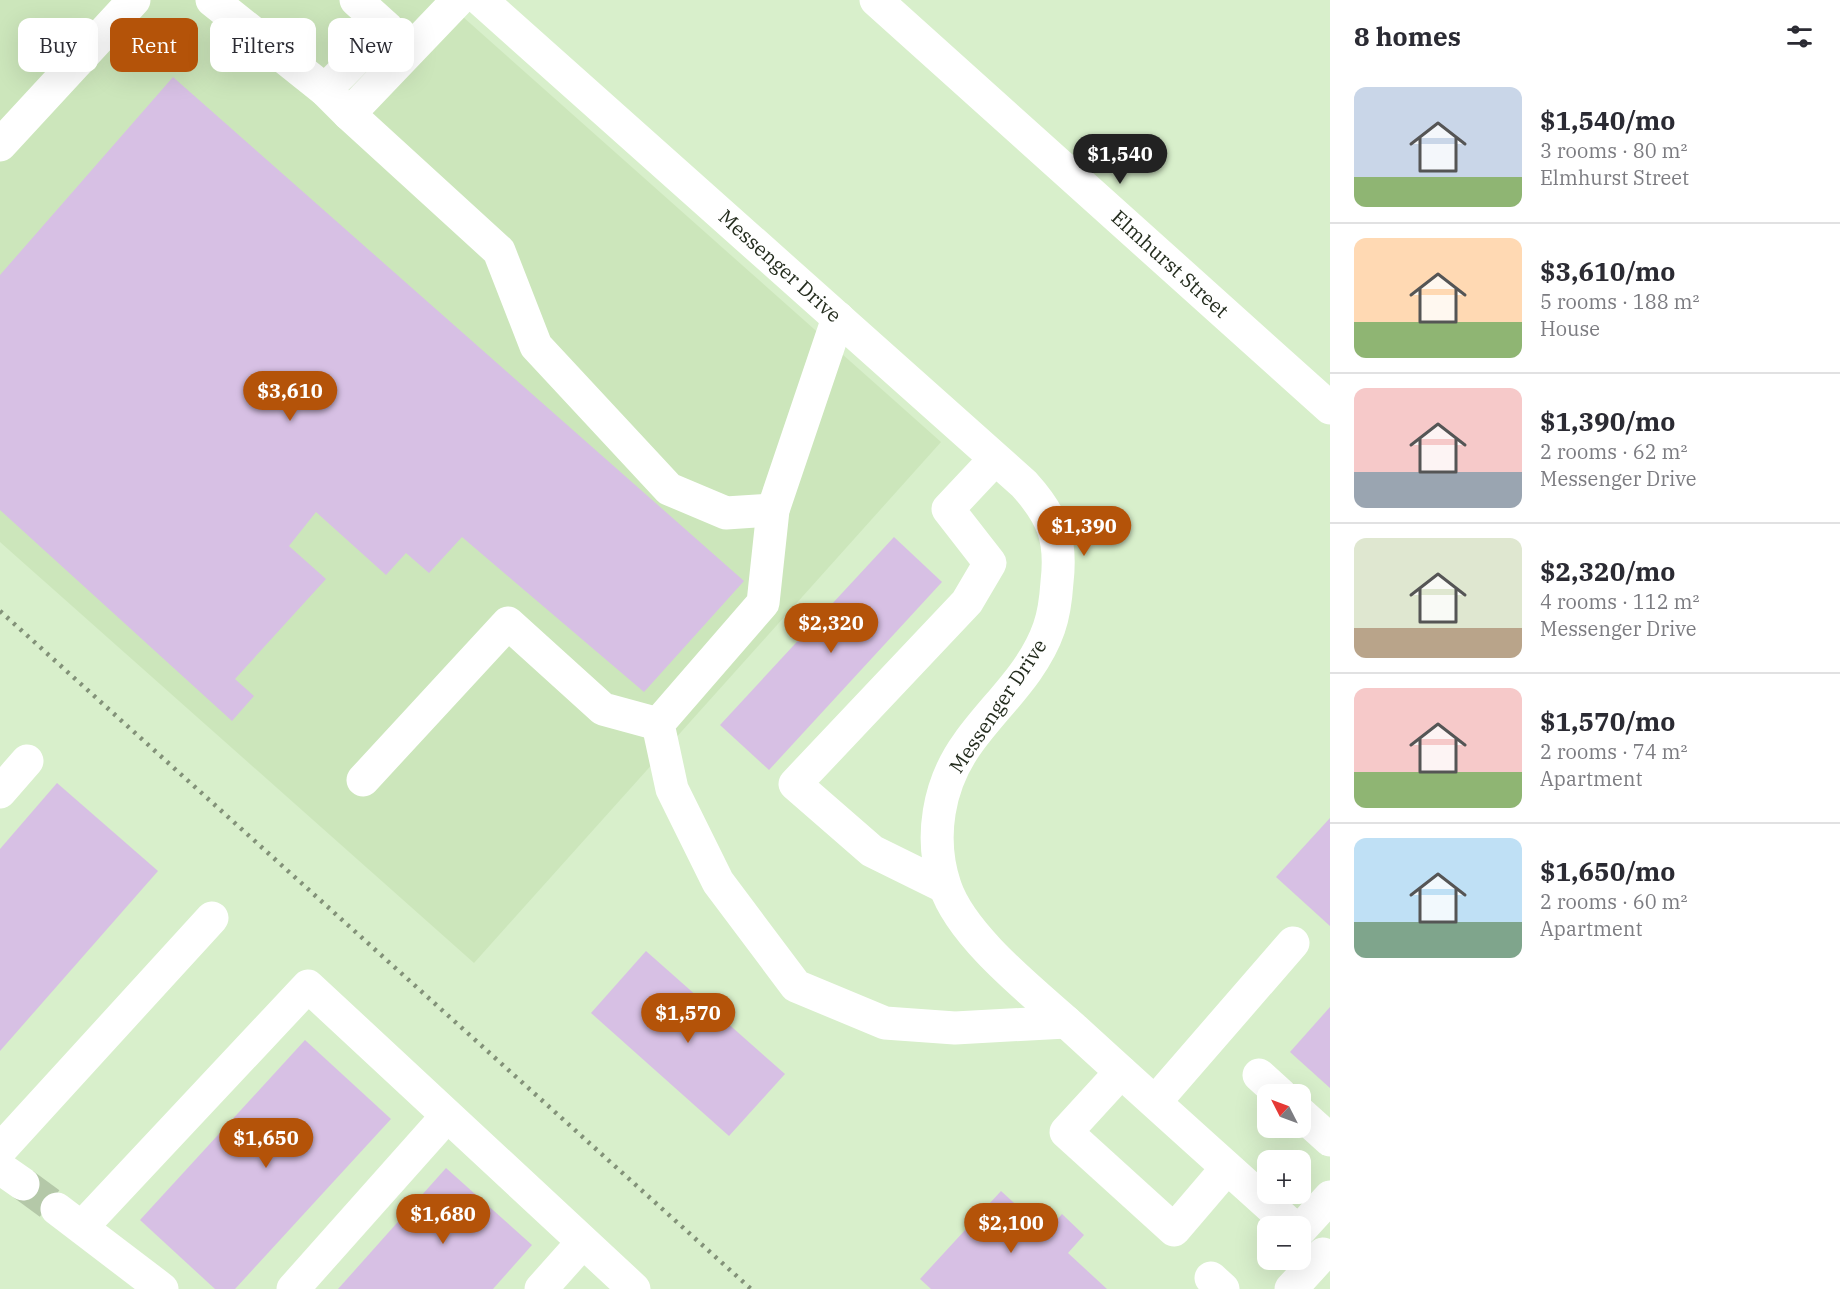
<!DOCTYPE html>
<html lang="en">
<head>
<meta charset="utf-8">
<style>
	:root { --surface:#fff; --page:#f7f7f7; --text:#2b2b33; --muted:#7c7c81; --line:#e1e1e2; --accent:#b45309 }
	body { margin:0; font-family:"IBM Plex Serif",serif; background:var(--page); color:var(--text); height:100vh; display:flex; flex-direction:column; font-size:22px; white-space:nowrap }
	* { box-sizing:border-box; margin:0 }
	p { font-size:20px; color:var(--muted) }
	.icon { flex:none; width:33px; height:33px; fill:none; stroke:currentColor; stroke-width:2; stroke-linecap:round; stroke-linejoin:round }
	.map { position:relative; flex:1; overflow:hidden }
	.side { display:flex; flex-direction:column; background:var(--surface); width:510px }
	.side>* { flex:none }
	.banner { position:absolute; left:18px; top:18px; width:570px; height:54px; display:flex; gap:12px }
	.needle { width:39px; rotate:312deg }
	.controls { position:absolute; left:1257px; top:1084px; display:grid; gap:12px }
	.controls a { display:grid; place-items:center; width:54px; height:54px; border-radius:12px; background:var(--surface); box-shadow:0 6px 24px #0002; font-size:30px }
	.price { position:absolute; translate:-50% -51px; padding:0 14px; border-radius:21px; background:var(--accent); color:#fff; font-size:20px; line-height:39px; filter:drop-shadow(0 2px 3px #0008) }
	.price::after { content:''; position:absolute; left:50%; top:36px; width:18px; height:14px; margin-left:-9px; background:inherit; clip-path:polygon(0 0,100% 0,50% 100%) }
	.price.active { background:#222; color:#fff }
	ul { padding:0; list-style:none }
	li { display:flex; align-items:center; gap:18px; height:150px; padding:0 24px }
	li+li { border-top:2px solid var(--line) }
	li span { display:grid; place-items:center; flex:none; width:168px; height:120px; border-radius:12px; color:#555 }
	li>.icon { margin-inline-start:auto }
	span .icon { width:72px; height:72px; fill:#fffc; stroke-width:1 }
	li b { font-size:26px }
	h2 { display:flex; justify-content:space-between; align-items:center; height:72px; padding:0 24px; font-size:26px }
	.chip { padding:0 21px; border-radius:12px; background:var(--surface); box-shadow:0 6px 24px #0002; font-size:21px; line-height:54px }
	.chip.active { background:var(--accent); color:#fff }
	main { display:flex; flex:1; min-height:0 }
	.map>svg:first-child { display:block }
	.built { fill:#cce6bb }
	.building { fill:#d7c0e4 }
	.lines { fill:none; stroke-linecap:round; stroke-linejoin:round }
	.minor-tunnel { stroke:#b4c8a8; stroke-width:33; stroke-dasharray:33 16; stroke-linecap:butt }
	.minor { stroke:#fff; stroke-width:33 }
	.rail { stroke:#829178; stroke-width:4.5; stroke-dasharray:3 6; stroke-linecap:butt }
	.labels { text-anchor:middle; stroke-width:4.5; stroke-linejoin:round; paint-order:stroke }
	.street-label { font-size:20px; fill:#242c1e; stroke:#fff }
</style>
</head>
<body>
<main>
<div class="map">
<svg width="1330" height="1289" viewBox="0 0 1330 1289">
	<rect width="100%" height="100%" fill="#d8efcb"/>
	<path class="built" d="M 0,0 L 444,0 L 941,442 L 474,963 L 0,542 Z"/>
	<g class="building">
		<path d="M 173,77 L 744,581 L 644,692 L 462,537 L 429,573 L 406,553 L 386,575 L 316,512 L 289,546 L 326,579 L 235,679 L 254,696 L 232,721 L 0,510 L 0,275 Z"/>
		<path d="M 894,537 L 942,582 L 769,770 L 720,725 Z"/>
		<path d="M 57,783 L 158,871 L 0,1051 L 0,849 Z"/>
		<path d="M 1330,818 L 1330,926 L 1276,877 Z"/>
		<path d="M 646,951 L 785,1074 L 729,1136 L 591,1013 Z"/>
		<path d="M 1330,1007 L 1330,1088 L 1290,1052 Z"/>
		<path d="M 305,1040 L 391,1119 L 235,1289 L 215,1289 L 140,1220 Z"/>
		<path d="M 446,1168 L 532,1245 L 493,1289 L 338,1289 Z"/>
		<path d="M 1001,1191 L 1046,1232 L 1062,1214 L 1084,1235 L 1068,1253 L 1107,1289 L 931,1289 L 920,1279 Z"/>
	</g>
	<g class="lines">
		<path class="minor-tunnel" d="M 23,1184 L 57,1209"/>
		<g class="minor">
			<path d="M 212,0 L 325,90 L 349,114 L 458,0"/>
			<path d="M 481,0 L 1024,484 C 1053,516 1062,539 1057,582 C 1056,597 1054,614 1049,628 C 1033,674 995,705 968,743 C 938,784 929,838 945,886 C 962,937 1033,992 1073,1028 C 1146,1095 1220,1161 1293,1227"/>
			<path d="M 876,0 L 1330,408"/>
			<path d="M 325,90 L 387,28 L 356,0"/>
			<path d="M 349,114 L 499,251 L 536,346 L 669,489 L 726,513 L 773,510"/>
			<path d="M 0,145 L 134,0"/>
			<path d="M 838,318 L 773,510 L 763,603 L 658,724 L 672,789 L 718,882 L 796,986 L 885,1023 L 955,1028 L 1066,1022"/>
			<path d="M 363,780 L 508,623 L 603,709 L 658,724"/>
			<path d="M 0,792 L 27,761"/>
			<path d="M 945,887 L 872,851 L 795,784 L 967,602 L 990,563 L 948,509 L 995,459"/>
			<path d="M 1121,1072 L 1066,1132 L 1174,1230 L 1227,1168"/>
			<path d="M 1259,1075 L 1281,1095"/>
			<path d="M 1155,1102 L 1293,943"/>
			<path d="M 1300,1113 L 1330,1140"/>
			<path d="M 0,1150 L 212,918"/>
			<path d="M 0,1168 L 23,1184"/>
			<path d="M 57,1209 L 162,1289"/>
			<path d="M 82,1227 L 308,986 L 634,1289"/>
			<path d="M 1300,1230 L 1330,1197"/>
			<path d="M 1211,1278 L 1223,1289"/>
			<path d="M 293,1289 L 447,1116"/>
			<path d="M 541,1289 L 582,1243"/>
			<path d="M 1291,1289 L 1323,1254"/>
		</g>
		<path class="rail" d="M 0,611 L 751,1289"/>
	</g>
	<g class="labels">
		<g class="street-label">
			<text transform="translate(1170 264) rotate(42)" y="7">Elmhurst Street</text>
			<text transform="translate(780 266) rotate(42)" y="7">Messenger Drive</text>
			<text transform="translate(998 706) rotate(-56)" y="7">Messenger Drive</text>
		</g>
	</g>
</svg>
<div class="controls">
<a><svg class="needle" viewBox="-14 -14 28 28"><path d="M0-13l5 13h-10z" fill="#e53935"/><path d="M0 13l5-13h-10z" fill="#7c7c81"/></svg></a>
<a>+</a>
<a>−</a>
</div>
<b class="price active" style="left:1120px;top:185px">$1,540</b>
<b class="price" style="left:290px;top:422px">$3,610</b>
<b class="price" style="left:1084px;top:557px">$1,390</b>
<b class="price" style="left:831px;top:654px">$2,320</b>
<b class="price" style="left:688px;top:1044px">$1,570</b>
<b class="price" style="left:266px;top:1169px">$1,650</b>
<b class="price" style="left:443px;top:1245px">$1,680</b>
<b class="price" style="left:1011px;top:1254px">$2,100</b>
<div class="banner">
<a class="chip">Buy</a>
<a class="chip active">Rent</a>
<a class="chip">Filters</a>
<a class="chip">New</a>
</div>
</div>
<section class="side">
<h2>8 homes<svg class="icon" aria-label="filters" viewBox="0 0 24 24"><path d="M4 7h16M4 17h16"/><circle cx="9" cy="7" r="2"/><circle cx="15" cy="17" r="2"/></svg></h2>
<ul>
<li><span style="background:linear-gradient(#c9d6e8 75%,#8fb573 0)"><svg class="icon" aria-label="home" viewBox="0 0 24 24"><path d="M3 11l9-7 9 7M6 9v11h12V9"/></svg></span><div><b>$1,540/mo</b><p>3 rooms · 80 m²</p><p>Elmhurst Street</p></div></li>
<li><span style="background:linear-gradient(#ffd9b3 70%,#8fb573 0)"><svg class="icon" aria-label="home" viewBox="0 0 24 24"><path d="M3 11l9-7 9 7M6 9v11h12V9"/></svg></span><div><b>$3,610/mo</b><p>5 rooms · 188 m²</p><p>House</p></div></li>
<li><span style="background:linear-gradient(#f6c9c9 70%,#9aa5b1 0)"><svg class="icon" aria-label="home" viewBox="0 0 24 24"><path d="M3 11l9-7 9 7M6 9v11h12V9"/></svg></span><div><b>$1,390/mo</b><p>2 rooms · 62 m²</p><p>Messenger Drive</p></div></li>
<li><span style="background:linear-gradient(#dfe7d0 75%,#b9a48a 0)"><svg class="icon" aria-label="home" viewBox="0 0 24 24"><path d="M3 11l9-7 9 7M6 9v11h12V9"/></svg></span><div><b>$2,320/mo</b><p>4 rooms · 112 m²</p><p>Messenger Drive</p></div></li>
<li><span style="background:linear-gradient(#f6c9c9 70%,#8fb573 0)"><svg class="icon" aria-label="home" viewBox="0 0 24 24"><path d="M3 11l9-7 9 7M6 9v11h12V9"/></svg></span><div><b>$1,570/mo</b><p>2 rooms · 74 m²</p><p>Apartment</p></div></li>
<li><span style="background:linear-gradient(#bfe0f5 70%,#7fa58c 0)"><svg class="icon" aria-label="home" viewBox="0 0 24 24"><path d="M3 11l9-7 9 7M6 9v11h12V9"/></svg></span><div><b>$1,650/mo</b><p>2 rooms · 60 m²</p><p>Apartment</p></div></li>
</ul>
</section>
</main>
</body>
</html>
